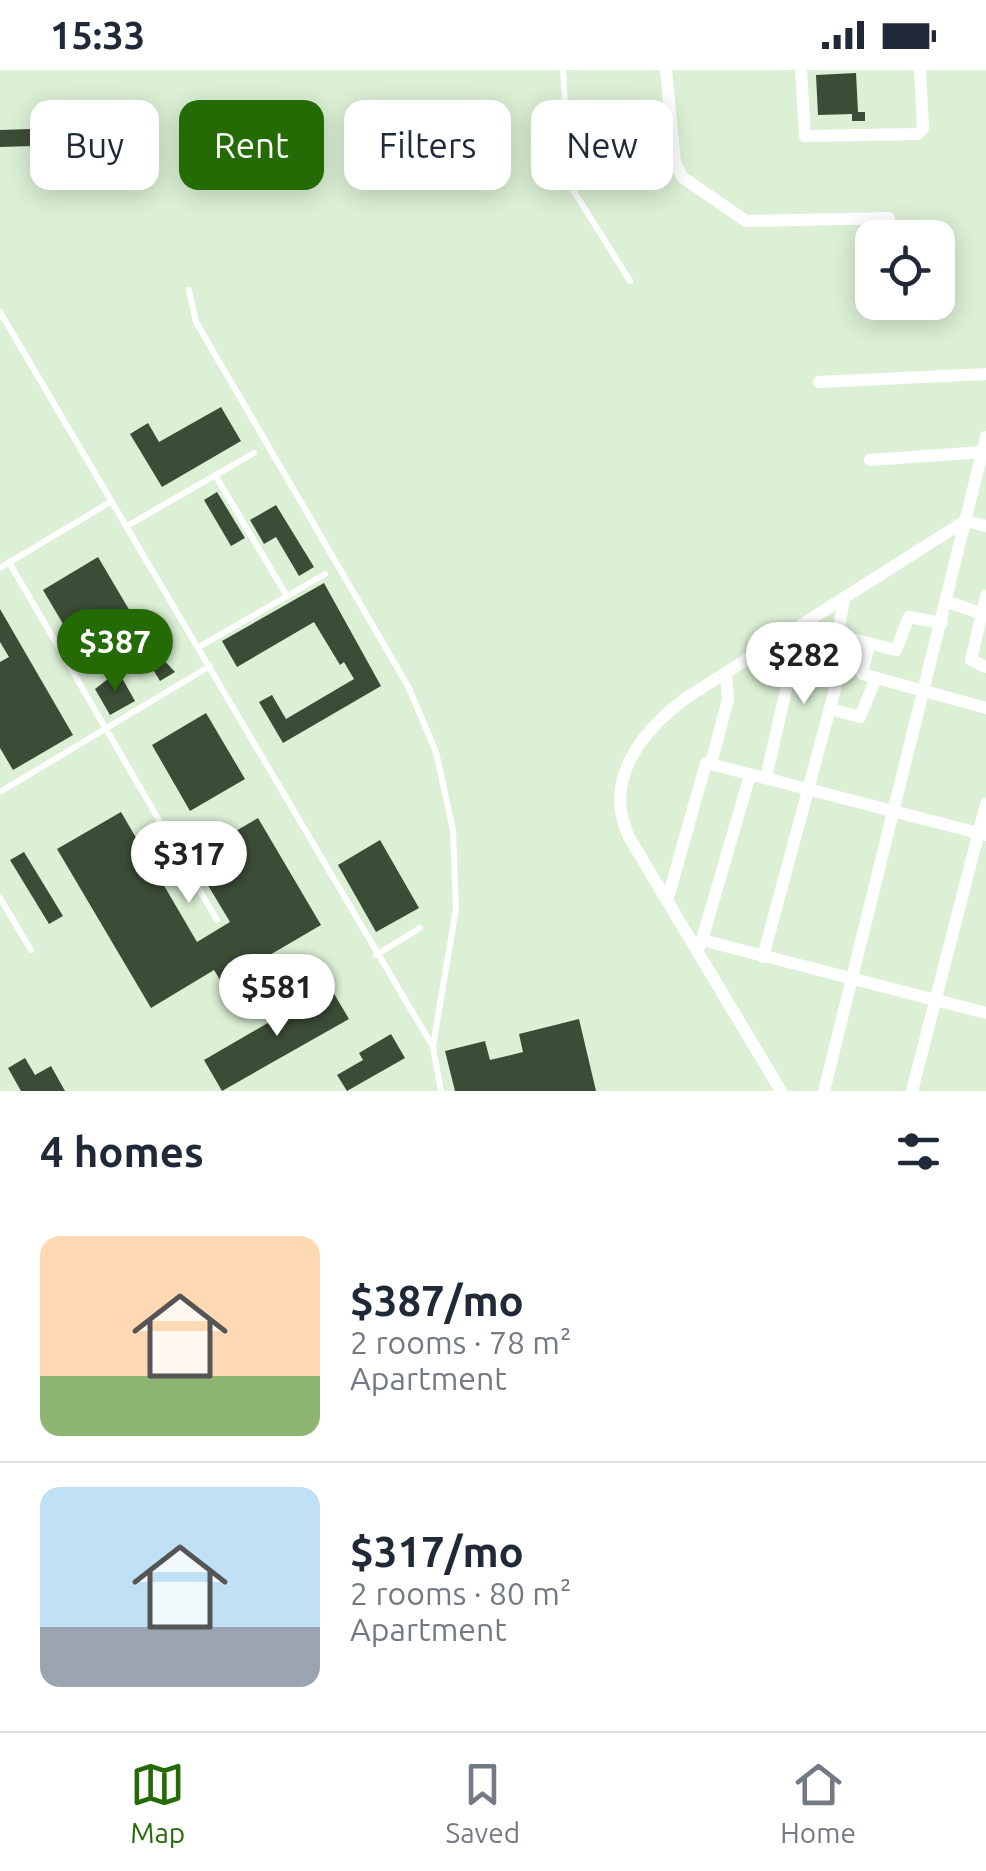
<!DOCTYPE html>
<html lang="en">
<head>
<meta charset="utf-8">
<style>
	:root { --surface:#fff; --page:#f2f2f3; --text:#1f2937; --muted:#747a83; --line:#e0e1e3; --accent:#246b06 }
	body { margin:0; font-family:Ubuntu,sans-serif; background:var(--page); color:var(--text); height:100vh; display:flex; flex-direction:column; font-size:38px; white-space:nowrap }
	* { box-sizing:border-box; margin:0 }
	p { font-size:32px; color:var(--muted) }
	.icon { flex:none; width:55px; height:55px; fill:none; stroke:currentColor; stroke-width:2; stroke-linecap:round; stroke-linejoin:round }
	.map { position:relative; height:1021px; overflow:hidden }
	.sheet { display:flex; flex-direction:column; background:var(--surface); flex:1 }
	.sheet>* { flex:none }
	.hud { position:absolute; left:30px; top:30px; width:928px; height:90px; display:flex; gap:20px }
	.fabs { position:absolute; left:855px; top:150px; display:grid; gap:20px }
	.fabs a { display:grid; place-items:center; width:100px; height:100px; border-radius:20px; background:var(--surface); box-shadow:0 5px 25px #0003; font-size:50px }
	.price { position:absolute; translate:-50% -85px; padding:0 22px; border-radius:35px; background:#fff; color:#222; font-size:32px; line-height:65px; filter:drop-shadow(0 2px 5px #0008) }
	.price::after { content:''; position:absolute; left:50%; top:60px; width:30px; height:22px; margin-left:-15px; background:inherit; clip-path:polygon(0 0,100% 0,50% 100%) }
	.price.current { background:var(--accent); color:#fff }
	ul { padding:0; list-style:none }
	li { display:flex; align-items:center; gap:30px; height:250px; padding:0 40px }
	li+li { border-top:2px solid var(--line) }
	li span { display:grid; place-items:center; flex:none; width:280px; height:200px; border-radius:20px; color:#555 }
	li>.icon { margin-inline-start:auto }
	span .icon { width:120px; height:120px; fill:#fffc; stroke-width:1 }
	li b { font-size:42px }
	h2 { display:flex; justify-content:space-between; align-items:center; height:120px; padding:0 40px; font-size:42px }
	.chip { padding:0 35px; border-radius:20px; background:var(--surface); box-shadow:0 5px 25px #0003; font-size:35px; line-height:90px }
	.chip.current { background:var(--accent); color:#fff }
	.status { display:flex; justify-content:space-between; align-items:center; height:70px; padding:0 50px; background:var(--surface); direction:ltr }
	.status svg { height:28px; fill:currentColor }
	.menu { display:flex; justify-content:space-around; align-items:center; height:140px; border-top:2px solid var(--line); background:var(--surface); font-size:28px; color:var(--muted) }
	.menu a { display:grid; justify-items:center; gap:5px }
	.menu .current { color:var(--accent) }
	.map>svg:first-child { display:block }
	.building { fill:#3c4d37 }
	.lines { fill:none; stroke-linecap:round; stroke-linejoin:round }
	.service { stroke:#fff; stroke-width:6 }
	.minor { stroke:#fff; stroke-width:12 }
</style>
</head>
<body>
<div class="status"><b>15:33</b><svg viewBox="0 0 49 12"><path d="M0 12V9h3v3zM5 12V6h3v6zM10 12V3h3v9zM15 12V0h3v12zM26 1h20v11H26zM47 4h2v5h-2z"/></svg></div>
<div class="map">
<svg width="986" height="1021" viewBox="0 0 986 1021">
	<rect width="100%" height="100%" fill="#dbf0d5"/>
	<g class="building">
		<path d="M 856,3 L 858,42 L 865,42 L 865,51 L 852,51 L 852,44 L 818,45 L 816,5 Z"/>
		<path d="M 31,59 L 32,76 L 0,77 L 0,60 Z"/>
		<path d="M 221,337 L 241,371 L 162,417 L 130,364 L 148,353 L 159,372 Z"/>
		<path d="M 217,422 L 245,468 L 231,476 L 204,430 Z"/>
		<path d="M 276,435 L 314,497 L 299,506 L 276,467 L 264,474 L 250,450 Z"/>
		<path d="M 98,487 L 144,565 L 89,598 L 43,520 Z"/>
		<path d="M 324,513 L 381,616 L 283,673 L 259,632 L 272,625 L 286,649 L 354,609 L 344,592 L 340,595 L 314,552 L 237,597 L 222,571 Z"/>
		<path d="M 0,539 L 73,665 L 13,700 L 0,678 L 0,592 L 9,587 L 0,572 Z"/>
		<path d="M 159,585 L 175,602 L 160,611 L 148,591 Z"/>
		<path d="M 118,601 L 135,631 L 110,645 L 95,619 Z"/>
		<path d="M 206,643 L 245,709 L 190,741 L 152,675 Z"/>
		<path d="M 121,742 L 197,872 L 230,852 L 191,787 L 258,748 L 321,855 L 222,913 L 214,900 L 151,938 L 57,779 Z"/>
		<path d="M 380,770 L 419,838 L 376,862 L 338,795 Z"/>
		<path d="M 24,782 L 63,846 L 49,854 L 10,790 Z"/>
		<path d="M 330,917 L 349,949 L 222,1021 L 204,990 Z"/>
		<path d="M 579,949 L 596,1021 L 455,1021 L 445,981 L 485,971 L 490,990 L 523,982 L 519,964 Z"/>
		<path d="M 391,964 L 405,988 L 347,1021 L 337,1005 L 363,990 L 359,983 Z"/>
		<path d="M 25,988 L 35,1005 L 51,996 L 65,1021 L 21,1021 L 8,998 Z"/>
	</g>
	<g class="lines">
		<g class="service">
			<path d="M 563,0 L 570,115 L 630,211"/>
			<path d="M 189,220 L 196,252 L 408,616 L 436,682 L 453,760 L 456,839 L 433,976"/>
			<path d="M 0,242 L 433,977 L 441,1021"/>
			<path d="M 215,405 L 287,526"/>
			<path d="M 127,456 L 254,383"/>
			<path d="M 9,492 L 217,850"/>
			<path d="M 0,498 L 112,431"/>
			<path d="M 199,577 L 325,504"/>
			<path d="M 0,722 L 210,596"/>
			<path d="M 0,828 L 31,880"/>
			<path d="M 376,885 L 420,858"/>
		</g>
		<g class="minor">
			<path d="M 666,0 L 675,92 L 682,107 L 746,151 L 889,148"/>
			<path d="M 801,0 L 805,66 L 918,64 L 923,58 L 920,0"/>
			<path d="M 819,312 L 986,304"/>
			<path d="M 870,390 L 982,382"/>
			<path d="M 986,526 L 971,590 L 986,597"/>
			<path d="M 948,532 L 980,543"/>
			<path d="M 840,566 L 896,580 L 909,547 L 942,553"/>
			<path d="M 869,574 L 862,604 L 986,638"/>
			<path d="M 830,639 L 860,647 L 876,608"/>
			<path d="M 711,694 L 728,629 L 726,604"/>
			<path d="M 766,708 L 788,611 L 788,602 L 773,574"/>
			<path d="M 667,831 L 706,693 L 986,765"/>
			<path d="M 702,870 L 750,705"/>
			<path d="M 697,882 L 702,870 L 986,943"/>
			<path d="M 763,887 L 837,612 L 831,597 L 844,531"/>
			<path d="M 781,1021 L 629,767 C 602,710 642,661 686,628 L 965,451 L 986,456"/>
			<path d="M 824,1021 L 986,367"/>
			<path d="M 912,1021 L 986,734"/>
		</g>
	</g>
</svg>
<div class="fabs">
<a><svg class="icon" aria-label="locate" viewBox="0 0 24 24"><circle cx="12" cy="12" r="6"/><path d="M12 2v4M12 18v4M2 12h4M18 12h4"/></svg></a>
</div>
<b class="price current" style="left:115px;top:624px">$387</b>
<b class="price" style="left:804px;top:637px">$282</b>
<b class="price" style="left:189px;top:836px">$317</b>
<b class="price" style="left:277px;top:969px">$581</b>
<div class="hud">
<a class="chip">Buy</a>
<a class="chip current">Rent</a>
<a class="chip">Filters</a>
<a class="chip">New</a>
</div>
</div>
<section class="sheet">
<h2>4 homes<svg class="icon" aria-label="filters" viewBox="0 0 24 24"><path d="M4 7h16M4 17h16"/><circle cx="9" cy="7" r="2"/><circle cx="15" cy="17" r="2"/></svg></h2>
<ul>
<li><span style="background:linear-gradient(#ffd9b3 70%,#8fb573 0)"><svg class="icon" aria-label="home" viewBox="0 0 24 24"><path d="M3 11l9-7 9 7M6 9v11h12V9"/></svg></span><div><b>$387/mo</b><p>2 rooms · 78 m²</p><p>Apartment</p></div></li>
<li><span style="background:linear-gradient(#bfe0f5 70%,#9aa5b1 0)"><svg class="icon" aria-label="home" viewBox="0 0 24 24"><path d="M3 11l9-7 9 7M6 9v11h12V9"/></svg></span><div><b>$317/mo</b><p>2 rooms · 80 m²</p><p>Apartment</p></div></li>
</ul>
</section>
<nav class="menu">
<a class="current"><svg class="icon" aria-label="map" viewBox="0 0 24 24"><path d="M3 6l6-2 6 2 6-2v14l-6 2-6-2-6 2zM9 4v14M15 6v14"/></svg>Map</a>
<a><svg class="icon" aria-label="saved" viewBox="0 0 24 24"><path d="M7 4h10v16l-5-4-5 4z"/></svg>Saved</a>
<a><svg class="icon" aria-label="home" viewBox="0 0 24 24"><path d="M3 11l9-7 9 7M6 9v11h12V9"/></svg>Home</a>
</nav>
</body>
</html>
